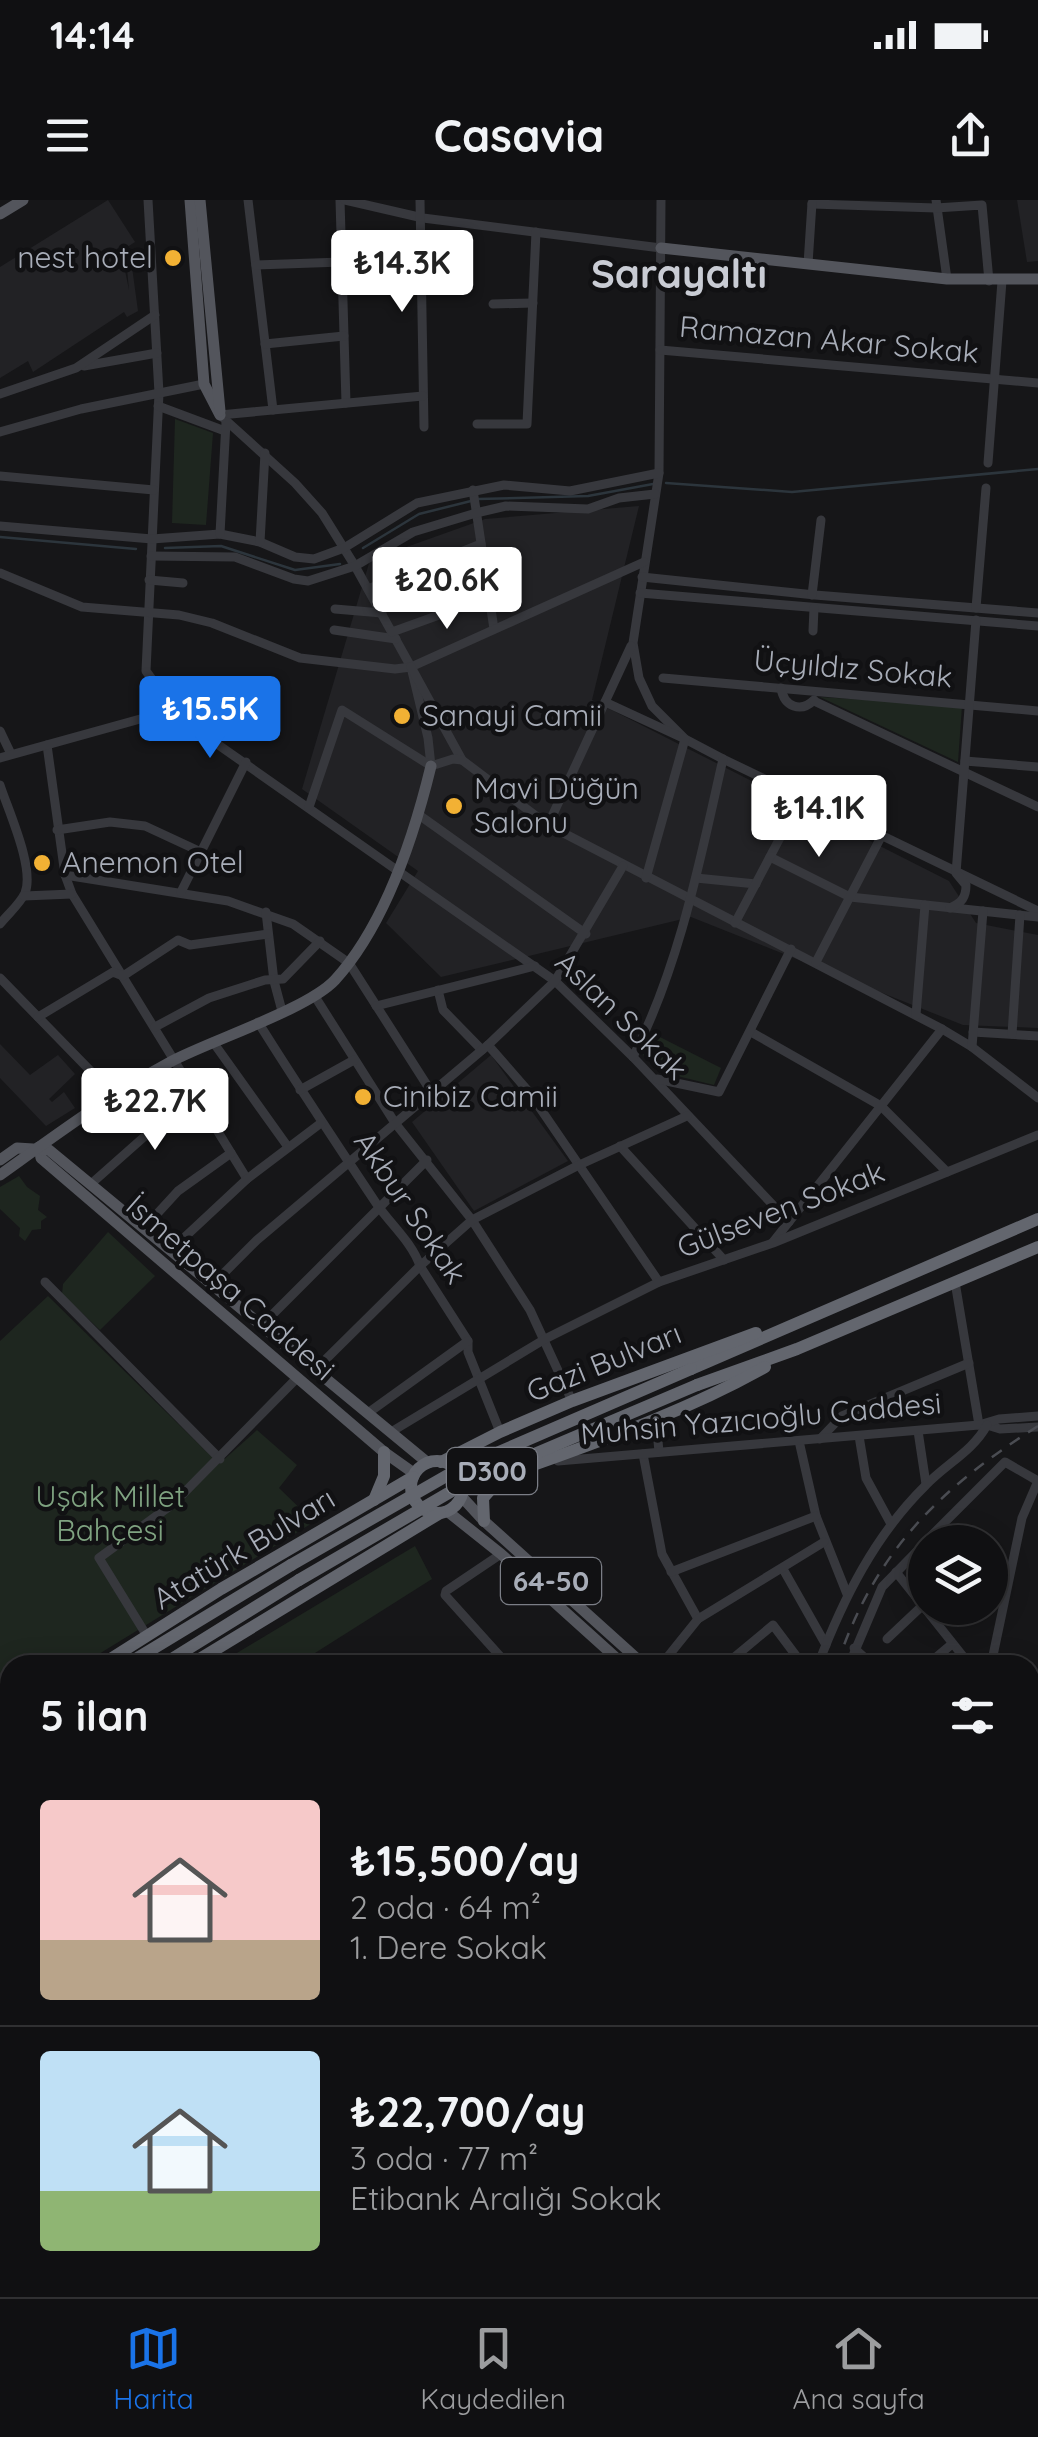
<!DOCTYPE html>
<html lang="tr">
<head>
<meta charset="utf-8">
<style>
	:root { --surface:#101012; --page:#1e1e20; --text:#f1f3f6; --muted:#9c9d9f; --line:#303032; --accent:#1a73e8 }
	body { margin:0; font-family:Quicksand,sans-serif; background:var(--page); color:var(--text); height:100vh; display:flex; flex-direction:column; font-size:38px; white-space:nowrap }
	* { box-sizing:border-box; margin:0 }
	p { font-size:32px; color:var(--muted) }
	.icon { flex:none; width:55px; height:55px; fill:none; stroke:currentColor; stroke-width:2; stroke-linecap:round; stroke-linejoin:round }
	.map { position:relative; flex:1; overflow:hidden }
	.sheet { position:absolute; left:0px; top:1455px; width:1040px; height:642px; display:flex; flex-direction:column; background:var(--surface); border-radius:30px 30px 0 0; box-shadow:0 5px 25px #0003,0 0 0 2px var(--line) }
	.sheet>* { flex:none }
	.buttons { position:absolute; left:908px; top:1325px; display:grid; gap:20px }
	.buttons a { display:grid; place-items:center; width:100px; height:100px; border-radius:50%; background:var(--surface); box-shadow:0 5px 25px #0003,0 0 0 2px var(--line); font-size:50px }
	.price { position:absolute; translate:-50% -85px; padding:0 22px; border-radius:10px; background:#fff; color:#222; font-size:32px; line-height:65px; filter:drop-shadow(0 2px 5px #0008) }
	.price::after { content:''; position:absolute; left:50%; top:60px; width:30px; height:22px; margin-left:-15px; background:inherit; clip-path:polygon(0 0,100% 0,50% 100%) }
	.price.on { background:var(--accent); color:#fff }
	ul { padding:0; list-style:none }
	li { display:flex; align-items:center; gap:30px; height:250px; padding:0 40px }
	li+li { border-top:2px solid var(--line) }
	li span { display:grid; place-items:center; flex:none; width:280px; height:200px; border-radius:10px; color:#555 }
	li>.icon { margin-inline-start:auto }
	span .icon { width:120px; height:120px; fill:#fffc; stroke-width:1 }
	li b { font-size:42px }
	h2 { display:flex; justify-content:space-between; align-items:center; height:120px; padding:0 40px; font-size:42px }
	.status { display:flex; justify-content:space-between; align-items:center; height:70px; padding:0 50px; background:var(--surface); direction:ltr }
	.status svg { height:28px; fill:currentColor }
	header { display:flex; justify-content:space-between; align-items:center; height:130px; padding:0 40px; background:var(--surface); font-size:45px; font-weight:800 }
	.tabs { display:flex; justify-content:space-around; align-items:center; height:140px; border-top:2px solid var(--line); background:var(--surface); font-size:28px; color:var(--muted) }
	.tabs a { display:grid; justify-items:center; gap:5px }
	.tabs .on { color:var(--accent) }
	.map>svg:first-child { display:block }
	.built { fill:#222225 }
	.green { fill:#1e261f }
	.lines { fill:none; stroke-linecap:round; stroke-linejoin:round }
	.stream { stroke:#2c353c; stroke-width:2.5 }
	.highway-tunnel { stroke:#333438; stroke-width:12; stroke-dasharray:12 6; stroke-linecap:butt }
	.minor { stroke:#37383d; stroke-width:9 }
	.major { stroke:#53555c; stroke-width:11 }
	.highway { stroke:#63666e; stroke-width:12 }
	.rail { stroke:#4a4c52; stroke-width:2.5; stroke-dasharray:12 10; stroke-linecap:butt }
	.highway-bridge { stroke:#63666e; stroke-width:12 }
	.poi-dot { fill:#f2b134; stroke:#111113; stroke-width:4 }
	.labels { text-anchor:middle; stroke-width:9; stroke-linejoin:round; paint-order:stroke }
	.shield { fill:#111113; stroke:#7b7e86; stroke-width:2.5 }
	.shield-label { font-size:28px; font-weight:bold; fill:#a8adb8 }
	.poi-label { font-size:30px; fill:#a8adb8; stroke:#111113; text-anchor:start }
	.street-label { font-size:30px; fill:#a8adb8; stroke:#111113 }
	.park-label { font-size:30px; fill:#7fa381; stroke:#111113 }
	.district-label { font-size:40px; font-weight:bold; fill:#c9ccd4; stroke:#111113 }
</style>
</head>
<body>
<div class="status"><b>14:14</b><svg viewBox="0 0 49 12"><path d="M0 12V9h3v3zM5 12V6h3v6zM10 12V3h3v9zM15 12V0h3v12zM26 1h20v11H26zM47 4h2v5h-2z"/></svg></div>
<header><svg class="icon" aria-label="menu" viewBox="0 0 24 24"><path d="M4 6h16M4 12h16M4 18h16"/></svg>Casavia<svg class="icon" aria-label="share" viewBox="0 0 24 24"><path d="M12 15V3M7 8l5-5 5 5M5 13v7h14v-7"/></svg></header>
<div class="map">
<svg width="1038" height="2097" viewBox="0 0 1038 2097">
	<rect width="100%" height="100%" fill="#161618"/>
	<g class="built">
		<path d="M 108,0 L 135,42 L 121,51 L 129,90 L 127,68 L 132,67 L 138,111 L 127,117 L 124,112 L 33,172 L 28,161 L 0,178 L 0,67 Z"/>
		<path d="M 1017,0 L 1038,0 L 1038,61 L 1027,62 Z"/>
		<path d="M 639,306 L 592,500 L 949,681 L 976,723 L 1038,735 L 1038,828 L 963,825 L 691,717 L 441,777 L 386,723 L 418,671 L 302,589 L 370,360 L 485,319 Z"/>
		<path d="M 0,844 L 30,875 L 58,855 L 75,874 L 49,899 L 52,902 L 64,892 L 75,908 L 46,926 L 0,878 Z"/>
		<path d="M 491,855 L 568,961 L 474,1011 L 412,922 Z"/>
		<path d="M 828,2088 L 990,2088 L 992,2097 L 830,2097 Z"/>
	</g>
	<g class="green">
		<path d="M 175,219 L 213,233 L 206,325 L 172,323 Z"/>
		<path d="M 820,497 L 962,506 L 958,562 Z"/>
		<path d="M 654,834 L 721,868 L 714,885 L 661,872 L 640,852 Z"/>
		<path d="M 19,976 L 27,987 L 40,996 L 38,1010 L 47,1017 L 41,1021 L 41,1029 L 32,1030 L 25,1041 L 19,1036 L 20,1028 L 0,1009 L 0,987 Z"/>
		<path d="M 108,1032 L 155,1076 L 100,1130 L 62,1094 L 63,1084 Z"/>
		<path d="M 48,1096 L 219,1264 L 257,1230 L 297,1265 L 279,1288 L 314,1322 L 81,1465 L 10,1465 L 10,1505 L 0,1510 L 0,1141 Z"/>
		<path d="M 415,1346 L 432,1379 L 296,1465 L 217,1465 Z"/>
	</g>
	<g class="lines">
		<g class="stream">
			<path d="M 666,283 L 792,292 L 1038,269"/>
			<path d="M 478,299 L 588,296 L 653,284"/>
			<path d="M 0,337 L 136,349"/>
			<path d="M 165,348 L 221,346 L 295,370 L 340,364"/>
			<path d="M 363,348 L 419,314 L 471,301"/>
		</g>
		<g class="highway-tunnel">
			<path d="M 0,1539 L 10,1534"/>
			<path d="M 0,1557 L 10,1552"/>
		</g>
		<g class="minor">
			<path d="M 148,0 L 159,193 L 146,471 L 180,518"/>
			<path d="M 248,0 L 273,210"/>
			<path d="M 340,0 L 346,203"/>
			<path d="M 345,0 L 423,18 L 661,48"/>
			<path d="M 420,0 L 424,227"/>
			<path d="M 661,0 L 659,273 L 633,443 L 639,478 L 652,506 L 685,539 L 723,559 L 1038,711"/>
			<path d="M 936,0 L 947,79"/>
			<path d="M 812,4 L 936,8 L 982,5 L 989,81"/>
			<path d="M 808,64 L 812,3"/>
			<path d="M 256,65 L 342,62"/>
			<path d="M 369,86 L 421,90"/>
			<path d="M 493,104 L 533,103"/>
			<path d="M 265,144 L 344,136"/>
			<path d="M 660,150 L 1038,183"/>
			<path d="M 84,166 L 157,153"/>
			<path d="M 0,194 L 76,168 L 155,115"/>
			<path d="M 158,206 L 225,231"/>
			<path d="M 220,215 L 295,283 L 322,313 L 355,366 L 411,467 L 428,538 L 431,566"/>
			<path d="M 220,215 L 423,196"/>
			<path d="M 477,224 L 527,224 L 536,32"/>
			<path d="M 0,232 L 81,209 L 204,184"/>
			<path d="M 988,263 L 1002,81"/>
			<path d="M 0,276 L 154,290"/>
			<path d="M 473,290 L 494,429"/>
			<path d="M 0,326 L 152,339 L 220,334 L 260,342 L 295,357 L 314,359 L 344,348 L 417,303 L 504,285 L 570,291 L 659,273"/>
			<path d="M 220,334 L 226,222"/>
			<path d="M 260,342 L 265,253"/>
			<path d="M 151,356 L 235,357 L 294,379 L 308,381 L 355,366 L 413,332 L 476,313 L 506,306 L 588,309 L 619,298 L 655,294"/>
			<path d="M 0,373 L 82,407 L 179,415 L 212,423 L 300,458 L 395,469 L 411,467 L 644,362"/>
			<path d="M 642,377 L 815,395 L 1038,413"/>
			<path d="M 149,380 L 183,383"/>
			<path d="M 368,389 L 481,344"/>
			<path d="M 640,393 L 1038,426"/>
			<path d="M 812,395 L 821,320"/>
			<path d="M 976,408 L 986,288"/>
			<path d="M 335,409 L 382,413"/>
			<path d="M 380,409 L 485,369"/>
			<path d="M 334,430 L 396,439"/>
			<path d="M 813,431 L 814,408"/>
			<path d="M 392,432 L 489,397"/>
			<path d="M 411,467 L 462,560 L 548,625 L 942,829 L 972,847 L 1038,898"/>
			<path d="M 663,478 L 1038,511"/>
			<path d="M 781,488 C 784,507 801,513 814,500"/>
			<path d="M 814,501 L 1038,607"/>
			<path d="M 605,502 L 685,539 L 646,678"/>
			<path d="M 0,531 L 11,554"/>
			<path d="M 47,545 L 65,675 L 72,694 L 247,979"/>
			<path d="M 0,558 L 151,516 L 180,518 L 555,781 L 633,857 L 789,1022"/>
			<path d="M 965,561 L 1038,567"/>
			<path d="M 431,566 L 453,559 L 462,560"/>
			<path d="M 0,585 C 8,610 35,668 25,693 C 20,704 8,714 0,724"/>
			<path d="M 309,607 L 342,510 L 431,566"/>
			<path d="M 419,615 L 586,734"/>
			<path d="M 548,625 L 631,446"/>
			<path d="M 57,630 L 110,622 L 145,626 L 201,652"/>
			<path d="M 770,657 L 850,697 L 1038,717"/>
			<path d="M 65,675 L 228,701 L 293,724 L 349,763 L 432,893"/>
			<path d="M 696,678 L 756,684"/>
			<path d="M 181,692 L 246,562"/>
			<path d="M 24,696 L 72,694"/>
			<path d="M 950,708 C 962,703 966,697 966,685 L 956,673 L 976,420"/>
			<path d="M 266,712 L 274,781 L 282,811"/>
			<path d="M 735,723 L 801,598"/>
			<path d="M 816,762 L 881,637"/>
			<path d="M 0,778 L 113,894"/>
			<path d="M 438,790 L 443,810 L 482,850"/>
			<path d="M 314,795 L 395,923 L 472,1020 L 530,1110 L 572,1201"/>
			<path d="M 376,806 L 535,766"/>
			<path d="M 916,815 L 925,705"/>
			<path d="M 38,817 L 113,772 L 123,776 L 178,740 L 190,745 L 268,734"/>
			<path d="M 258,822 C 296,883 336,943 376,1003 C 390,1024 412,1042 420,1066 L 468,1141 L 468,1152 L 500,1232"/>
			<path d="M 155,827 L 209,798 L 265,780 L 283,779 L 320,741"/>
			<path d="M 751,832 L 881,906 L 947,972"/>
			<path d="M 973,832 L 1038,836"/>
			<path d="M 1012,834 L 1020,715"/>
			<path d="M 213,842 L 288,947"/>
			<path d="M 488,845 L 529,892 L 659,1082"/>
			<path d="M 972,847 L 983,711"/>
			<path d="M 633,857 C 680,764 700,660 723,559"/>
			<path d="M 657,879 L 719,892 L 791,749"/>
			<path d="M 300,890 L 354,860"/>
			<path d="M 620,946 L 724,1060"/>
			<path d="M 92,983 L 162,921 L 199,899"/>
			<path d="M 145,1027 L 178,991 L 231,953"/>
			<path d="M 773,1042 L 942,829"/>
			<path d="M 172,1049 L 247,979 L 321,923"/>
			<path d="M 45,1082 L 220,1259"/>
			<path d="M 955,1082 L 979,1225"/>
			<path d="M 213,1084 L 257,1040 L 488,845 L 555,781 L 623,666"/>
			<path d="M 262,1125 L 427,960"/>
			<path d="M 316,1169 L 420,1066 L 472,1020 L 577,966 L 687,916"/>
			<path d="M 368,1213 L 468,1141"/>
			<path d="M 656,1219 L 659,1252"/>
			<path d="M 987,1225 L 1000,1229 L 1038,1227"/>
			<path d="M 918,1231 L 926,1284"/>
			<path d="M 391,1232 L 545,1139 L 659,1082 L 773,1043 L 1038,935"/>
			<path d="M 859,1236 L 866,1278 L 891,1324"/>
			<path d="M 820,1239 L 842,1216 L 969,1163"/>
			<path d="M 799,1241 L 816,1316 L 847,1394"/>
			<path d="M 643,1254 L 662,1354 L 698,1419"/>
			<path d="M 558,1261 L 979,1225 L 999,1219 L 1038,1216"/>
			<path d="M 925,1342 L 1005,1262 L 1038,1281"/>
			<path d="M 501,1354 L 446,1391 L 445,1395 L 508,1465"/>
			<path d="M 783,1369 L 826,1445"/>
			<path d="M 671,1372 L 816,1316"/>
			<path d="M 896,1372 L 970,1465"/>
			<path d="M 147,1436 L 99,1358 L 174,1303 L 297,1178"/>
			<path d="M 887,1439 L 922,1406"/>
			<path d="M 854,1448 L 873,1465"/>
			<path d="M 661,1465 L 698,1419 L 824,1342"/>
			<path d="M 725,1465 L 773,1425 L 803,1465"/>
			<path d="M 818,1465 C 843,1399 875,1335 926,1285 C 946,1264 973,1251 987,1225"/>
			<path d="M 849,1465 L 882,1387 L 925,1343"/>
			<path d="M 927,1465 L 952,1444"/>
			<path d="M 991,1465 L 1022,1318 L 1038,1281"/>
			<path d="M 1030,1518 L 1038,1507"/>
			<path d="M 1030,1527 L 1038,1534"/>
			<path d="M 1030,1613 L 1038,1603"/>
			<path d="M 0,1641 L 10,1635"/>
			<path d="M 1030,1716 L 1038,1706"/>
			<path d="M 1030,1765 L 1038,1771"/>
			<path d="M 0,1772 L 10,1778"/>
			<path d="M 1030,1840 L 1038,1830"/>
			<path d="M 1030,1915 L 1032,1899 L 1038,1891"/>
			<path d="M 1030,2054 L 1038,2051"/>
			<path d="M 120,2088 L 121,2097"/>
			<path d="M 174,2088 L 176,2097"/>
			<path d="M 319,2088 L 321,2097"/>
			<path d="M 423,2088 L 425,2097"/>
			<path d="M 543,2088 L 545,2097"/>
			<path d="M 669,2088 L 671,2097"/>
			<path d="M 994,2088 L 996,2097"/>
			<path d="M 55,2093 L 79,2088"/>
		</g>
		<g class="major">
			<path d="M 190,0 L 204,184 L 220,215"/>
			<path d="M 200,0 L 220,211"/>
			<path d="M 0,14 L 23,0"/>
			<path d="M 661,48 L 947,79 L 1038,79"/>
			<path d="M 39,947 L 41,958 L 384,1252 L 415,1274"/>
			<path d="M 0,960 L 17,948 L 49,950 L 428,1263"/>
			<path d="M 0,975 C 56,935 111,894 172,861 C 212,840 308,809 335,780 C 385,725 414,636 431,566"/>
			<path d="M 461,1296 L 484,1321 L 644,1465"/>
			<path d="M 447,1311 L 501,1354 L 624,1465"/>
			<path d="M 0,1919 L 10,1932"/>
			<path d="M 801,2088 L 803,2097"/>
			<path d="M 818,2088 L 820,2097"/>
			<path d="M 54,2097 L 54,2088"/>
		</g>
		<g class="highway">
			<path d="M 691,1169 L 1038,1019"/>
			<path d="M 697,1185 L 797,1149 L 1038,1047"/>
			<circle cx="437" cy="1287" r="26"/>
			<path d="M 441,1262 L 500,1232 L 572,1201 L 756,1133"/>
			<path d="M 465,1290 C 566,1252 671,1220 765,1167"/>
			<path d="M 374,1300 L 384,1276 L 384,1252"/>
			<path d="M 484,1321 L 483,1298 L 499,1280"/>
			<path d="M 101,1465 L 221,1389 L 413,1277"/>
			<path d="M 126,1465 L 291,1365"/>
			<path d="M 162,1465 L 299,1380"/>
			<path d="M 190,1465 L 440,1313"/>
			<path d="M 0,1523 L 10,1517"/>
			<path d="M 0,1573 L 10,1568"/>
		</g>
		<g class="rail">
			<path d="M 837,1465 C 874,1352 940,1288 1038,1226"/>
			<path d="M 922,2088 L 925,2097"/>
		</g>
		<g class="highway-bridge">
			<path d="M 291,1365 L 455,1271 L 691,1169"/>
			<path d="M 299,1380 L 464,1284 L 697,1185"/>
		</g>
	</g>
	<g class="poi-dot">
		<circle cx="173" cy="58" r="10"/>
		<circle cx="402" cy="516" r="10"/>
		<circle cx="454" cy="606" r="10"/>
		<circle cx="42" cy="663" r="10"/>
		<circle cx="363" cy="897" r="10"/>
	</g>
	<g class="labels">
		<g class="shield">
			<rect x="447" y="1248" width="90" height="46" rx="8"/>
			<rect x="501" y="1358" width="100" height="46" rx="8"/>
		</g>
		<g class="shield-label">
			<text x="492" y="1281">D300</text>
			<text x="551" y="1391">64-50</text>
		</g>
		<g class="poi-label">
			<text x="153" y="68" text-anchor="end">nest hotel</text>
			<text x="422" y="526">Sanayi Camii</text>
			<text x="474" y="599">Mavi Düğün<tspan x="474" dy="34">Salonu</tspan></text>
			<text x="62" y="673">Anemon Otel</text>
			<text x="383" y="907">Cinibiz Camii</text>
		</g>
		<g class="street-label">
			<text transform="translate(829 140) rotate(5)" y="10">Ramazan Akar Sokak</text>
			<text transform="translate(853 469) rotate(5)" y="10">Üçyıldız Sokak</text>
			<text transform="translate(621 816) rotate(44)" y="10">Aslan Sokak</text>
			<text transform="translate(410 1008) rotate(56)" y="10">Akbur Sokak</text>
			<text transform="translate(781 1010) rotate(-21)" y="10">Gülseven Sokak</text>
			<text transform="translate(230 1088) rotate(41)" y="10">İsmetpaşa Caddesi</text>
			<text transform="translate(604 1163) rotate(-22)" y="10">Gazi Bulvarı</text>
			<text transform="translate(761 1219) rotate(-5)" y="10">Muhsin Yazıcıoğlu Caddesi</text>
			<text transform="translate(244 1349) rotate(-31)" y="10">Atatürk Bulvarı</text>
		</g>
		<g class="park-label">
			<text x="110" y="1307">Uşak Millet<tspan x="110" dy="34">Bahçesi</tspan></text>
		</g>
		<g class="district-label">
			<text x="679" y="88">Sarayaltı</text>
		</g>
	</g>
</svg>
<div class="buttons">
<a><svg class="icon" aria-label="layers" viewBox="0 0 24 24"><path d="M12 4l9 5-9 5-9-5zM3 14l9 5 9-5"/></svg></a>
</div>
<b class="price" style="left:402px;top:115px">₺14.3K</b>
<b class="price" style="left:447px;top:432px">₺20.6K</b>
<b class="price on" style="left:210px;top:561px">₺15.5K</b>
<b class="price" style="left:819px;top:660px">₺14.1K</b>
<b class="price" style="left:155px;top:953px">₺22.7K</b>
<section class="sheet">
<h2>5 ilan<svg class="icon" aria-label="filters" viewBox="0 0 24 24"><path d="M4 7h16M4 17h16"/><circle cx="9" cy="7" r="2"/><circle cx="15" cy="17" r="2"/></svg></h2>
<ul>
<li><span style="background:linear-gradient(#f6c9c9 70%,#b9a48a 0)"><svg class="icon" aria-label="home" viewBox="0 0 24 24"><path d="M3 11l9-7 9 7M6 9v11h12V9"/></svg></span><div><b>₺15,500/ay</b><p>2 oda · 64 m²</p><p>1. Dere Sokak</p></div></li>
<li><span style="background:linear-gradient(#bfe0f5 70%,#8fb573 0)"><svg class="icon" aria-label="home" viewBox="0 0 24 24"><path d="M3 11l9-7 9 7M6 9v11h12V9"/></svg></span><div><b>₺22,700/ay</b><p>3 oda · 77 m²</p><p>Etibank Aralığı Sokak</p></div></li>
</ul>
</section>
</div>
<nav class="tabs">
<a class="on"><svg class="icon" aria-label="map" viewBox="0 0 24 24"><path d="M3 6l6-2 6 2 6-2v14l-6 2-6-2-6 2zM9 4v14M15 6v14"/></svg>Harita</a>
<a><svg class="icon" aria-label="saved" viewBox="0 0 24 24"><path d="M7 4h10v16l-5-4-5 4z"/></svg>Kaydedilen</a>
<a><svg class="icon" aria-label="home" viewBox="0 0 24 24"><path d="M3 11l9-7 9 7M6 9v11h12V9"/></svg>Ana sayfa</a>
</nav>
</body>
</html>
